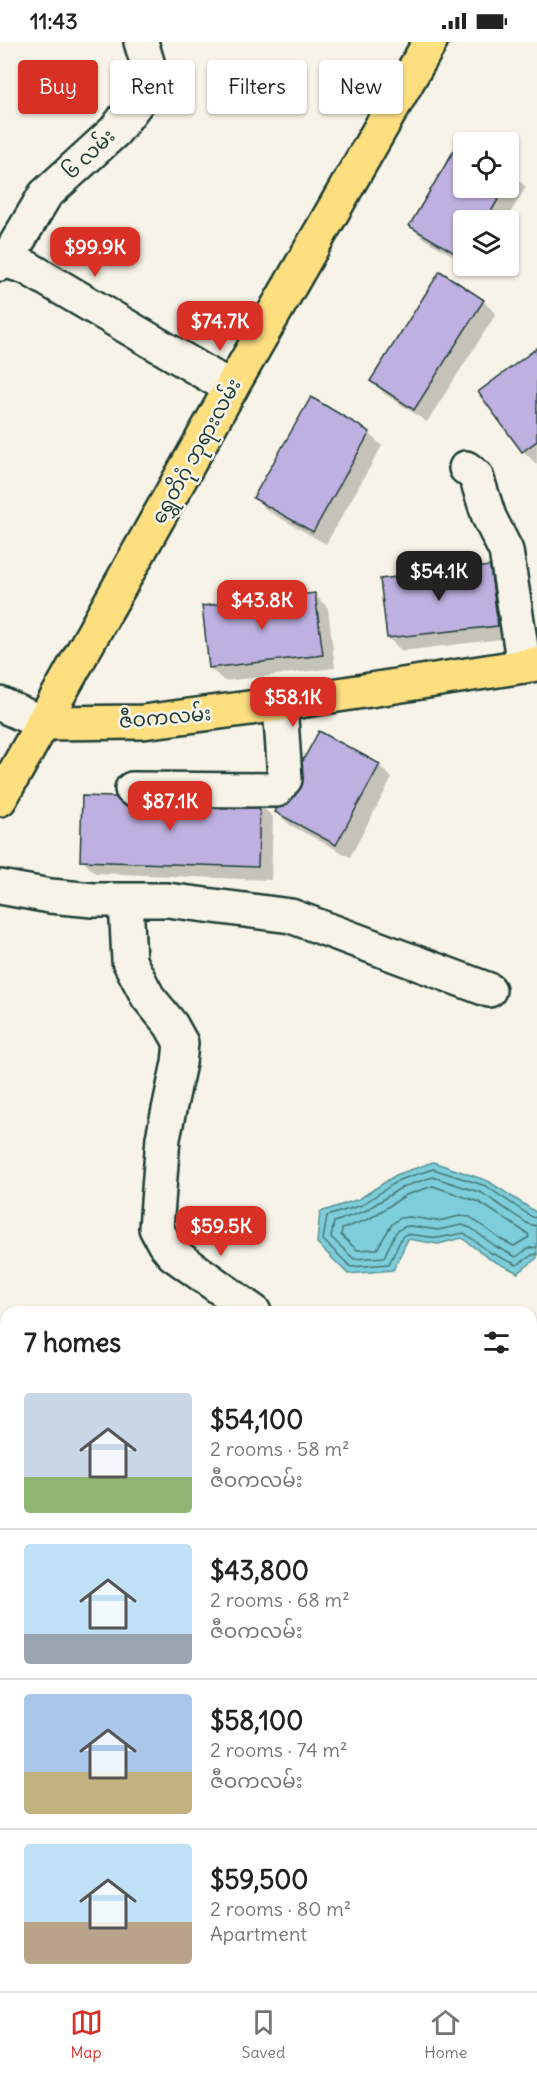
<!DOCTYPE html>
<html lang="en">
<head>
<meta charset="utf-8">
<style>
	:root { --surface:#fff; --page:#f6f6f6; --text:#222; --muted:#767676; --line:#e0e0e0; --accent:#d93025 }
	body { margin:0; font-family:Delius,"Noto Sans Myanmar",sans-serif; background:var(--page); color:var(--text); height:100vh; display:flex; flex-direction:column; font-size:22px; white-space:nowrap }
	* { box-sizing:border-box; margin:0 }
	p { font-size:20px; color:var(--muted) }
	.icon { flex:none; width:33px; height:33px; fill:none; stroke:currentColor; stroke-width:2; stroke-linecap:round; stroke-linejoin:round }
	.map { position:relative; flex:1; overflow:hidden }
	.panel { position:absolute; left:0px; top:1264px; width:537px; height:686px; display:flex; flex-direction:column; background:var(--surface); border-radius:18px 18px 0 0; box-shadow:0 2px 4px #0004 }
	.panel>* { flex:none }
	.banner { position:absolute; left:18px; top:18px; width:501px; height:54px; display:flex; gap:12px }
	.controls { position:absolute; left:453px; top:90px; display:grid; gap:12px }
	.controls a { display:grid; place-items:center; width:66px; height:66px; border-radius:6px; background:var(--surface); box-shadow:0 2px 4px #0004; font-size:30px }
	.price { position:absolute; translate:-50% -51px; padding:0 14px; border-radius:12px; background:var(--accent); color:#fff; font-size:20px; line-height:39px; filter:drop-shadow(0 2px 3px #0008) }
	.price::after { content:''; position:absolute; left:50%; top:36px; width:18px; height:14px; margin-left:-9px; background:inherit; clip-path:polygon(0 0,100% 0,50% 100%) }
	.price.current { background:#222; color:#fff }
	ul { padding:0; list-style:none }
	li { display:flex; align-items:center; gap:18px; height:150px; padding:0 24px }
	li+li { border-top:2px solid var(--line) }
	li span { display:grid; place-items:center; flex:none; width:168px; height:120px; border-radius:6px; color:#555 }
	li>.icon { margin-inline-start:auto }
	span .icon { width:72px; height:72px; fill:#fffc; stroke-width:1 }
	li b { font-size:26px }
	h2 { display:flex; justify-content:space-between; align-items:center; height:72px; padding:0 24px; font-size:26px }
	.tag { padding:0 21px; border-radius:6px; background:var(--surface); box-shadow:0 2px 4px #0004; font-size:21px; line-height:54px }
	.tag.current { background:var(--accent); color:#fff }
	.status { display:flex; justify-content:space-between; align-items:center; height:42px; padding:0 30px; background:var(--surface); direction:ltr }
	.status svg { height:16px; fill:currentColor }
	.tab-bar { display:flex; justify-content:space-around; align-items:center; height:84px; border-top:2px solid var(--line); background:var(--surface); font-size:16px; color:var(--muted) }
	.tab-bar a { display:grid; justify-items:center; gap:3px }
	.tab-bar .current { color:var(--accent) }
	.map>svg:first-child { display:block }
	.green { fill:#b6eaac; stroke:#6a9470; stroke-width:1.5 }
	.water { fill:#7ecdda; stroke:#589398; stroke-width:1.5 }
	.shadow { fill:#0003 }
	.lines { fill:none; stroke-linecap:round; stroke-linejoin:round }
	.shore { stroke:#457776; stroke-width:1.5 }
	.building { fill:#beb0e1; stroke:#1f3d34; stroke-width:1.5 }
	.minor-casing { stroke:#1f3d34; stroke-width:38 }
	.major-casing { stroke:#1f3d34; stroke-width:38 }
	.minor { stroke:#f7f3e8; stroke-width:33 }
	.major { stroke:#fedf80; stroke-width:33 }
	.labels { text-anchor:middle; stroke-width:5; stroke-linejoin:round; paint-order:stroke }
	.street-label { font-size:20px; fill:#1f3d34; stroke:#f7f3e8 }
</style>
</head>
<body>
<div class="status"><b>11:43</b><svg viewBox="0 0 49 12"><path d="M0 12V9h3v3zM5 12V6h3v6zM10 12V3h3v9zM15 12V0h3v12zM26 1h20v11H26zM47 4h2v5h-2z"/></svg></div>
<div class="map">
<svg width="537" height="1949" viewBox="0 0 537 1949">
	<rect width="100%" height="100%" fill="#f7f3e8"/>
	<filter id="ink" filterUnits="userSpaceOnUse"><feTurbulence type="fractalNoise" baseFrequency=".0167" numOctaves="2"/><feDisplacementMap in="SourceGraphic" scale="12" xChannelSelector="R" yChannelSelector="G"/><feConvolveMatrix kernelMatrix="1 2 1 2 8 2 1 2 1" color-interpolation-filters="sRGB"/></filter>
	<g filter="url(#ink)">
		<path class="green" d="M 82,1944 L 168,1944 L 175,1949 L 79,1949 Z"/>
		<g class="water">
			<path d="M 433,1120 L 488,1139 L 537,1171 L 537,1216 L 518,1231 L 488,1216 L 462,1196 L 438,1202 L 408,1197 L 393,1228 L 348,1232 L 317,1201 L 320,1170 L 359,1157 L 396,1133 Z"/>
			<path d="M 6,1563 L 6,1868 L 0,1867 L 0,1569 Z"/>
		</g>
		<g class="shadow">
			<path d="M 508,129 L 526,145 L 506,178 L 464,178 L 464,220 L 424,197 L 411,184 L 464,146 L 508,146 Z"/>
			<path d="M 469,224 L 480,224 L 477,228 Z"/>
			<path d="M 483,259 L 496,272 L 427,380 L 385,352 L 372,339 Z"/>
			<path d="M 537,308 L 537,421 L 536,422 L 523,409 Z"/>
			<path d="M 369,391 L 382,404 L 326,502 L 268,469 L 255,456 Z"/>
			<path d="M 490,525 L 503,538 L 510,596 L 402,609 L 388,596 Z"/>
			<path d="M 315,553 L 328,566 L 335,626 L 224,639 L 210,626 Z"/>
			<path d="M 379,723 L 392,736 L 350,815 L 290,783 L 276,770 Z"/>
			<path d="M 259,762 L 273,775 L 271,838 L 95,831 L 82,818 Z"/>
		</g>
		<g class="lines">
			<g class="shore">
				<path d="M 433,1144 L 479,1160 L 528,1192 L 529,1195 L 514,1204 L 500,1197 L 470,1175 L 460,1174 L 438,1179 L 409,1175 L 400,1176 L 392,1182 L 377,1207 L 357,1208 L 341,1193 L 342,1187 L 369,1177 L 406,1153 Z"/>
				<path d="M 537,1176 L 532,1175 L 486,1144 L 433,1127 L 399,1138 L 362,1163 L 327,1174 L 323,1198 L 351,1225 L 389,1222 L 402,1195 L 406,1192 L 438,1196 L 464,1191 L 491,1211 L 517,1223 L 532,1213 L 537,1212"/>
				<path d="M 537,1184 L 528,1182 L 482,1151 L 433,1135 L 402,1145 L 365,1169 L 334,1180 L 331,1195 L 354,1217 L 384,1215 L 396,1190 L 403,1185 L 410,1184 L 438,1188 L 462,1183 L 471,1186 L 495,1204 L 516,1215 L 529,1206 L 537,1205"/>
			</g>
		</g>
		<g class="building">
			<path d="M 460,98 L 464,100 L 464,146 L 505,146 L 486,178 L 464,178 L 463,216 L 409,184 Z"/>
			<path d="M 440,229 L 484,258 L 414,368 L 370,339 Z"/>
			<path d="M 537,306 L 537,399 L 522,410 L 478,350 Z"/>
			<path d="M 311,355 L 370,390 L 313,490 L 253,456 Z"/>
			<path d="M 490,524 L 498,584 L 387,596 L 380,537 Z"/>
			<path d="M 315,551 L 323,613 L 209,626 L 202,564 Z"/>
			<path d="M 319,689 L 380,722 L 336,803 L 275,770 Z"/>
			<path d="M 82,754 L 260,760 L 258,825 L 80,819 Z"/>
		</g>
		<g class="lines">
			<g class="minor-casing">
				<g id="minor">
					<path d="M 6,219 L 45,153 L 115,89 L 147,47 L 148,23 L 141,0"/>
					<path d="M 0,222 L 6,219 L 26,225 L 231,346"/>
					<path d="M 466,426 L 476,434 L 489,475 L 506,509 L 524,624"/>
					<path d="M 0,662 L 42,681"/>
					<path d="M 132,747 L 276,748 L 285,737 L 280,662"/>
					<path d="M 0,845 L 50,854 L 93,858 L 167,858 L 291,874 L 489,948"/>
					<path d="M 126,859 L 129,919 L 148,955 L 171,983 L 181,1001 L 179,1021 L 163,1096 L 156,1186 L 164,1201 L 173,1212 L 254,1270"/>
					<path d="M 0,1489 L 6,1486"/>
					<path d="M 531,1492 L 537,1495"/>
					<path d="M 531,1815 L 537,1810"/>
					<path d="M 329,1949 L 337,1944"/>
				</g>
			</g>
			<g class="major-casing">
				<g id="major">
					<path d="M 42,681 L 143,680 L 280,662 L 537,622"/>
					<path d="M 0,757 L 231,346 L 430,0"/>
				</g>
			</g>
			<use href="#minor" class="minor"/>
			<use href="#major" class="major"/>
		</g>
	</g>
	<g class="labels">
		<g class="street-label">
			<text transform="translate(89 112) rotate(-44)" y="7">၆ လမ်း</text>
			<text transform="translate(196 409) rotate(-61)" y="7">ရွှေတိဂုံ ဘုရားလမ်း</text>
			<text transform="translate(165 675) rotate(-5)" y="7">ဇီဝကလမ်း</text>
		</g>
	</g>
</svg>
<div class="controls">
<a><svg class="icon" aria-label="locate" viewBox="0 0 24 24"><circle cx="12" cy="12" r="6"/><path d="M12 2v4M12 18v4M2 12h4M18 12h4"/></svg></a>
<a><svg class="icon" aria-label="layers" viewBox="0 0 24 24"><path d="M12 4l9 5-9 5-9-5zM3 14l9 5 9-5"/></svg></a>
</div>
<b class="price" style="left:95px;top:236px">$99.9K</b>
<b class="price" style="left:220px;top:310px">$74.7K</b>
<b class="price current" style="left:439px;top:560px">$54.1K</b>
<b class="price" style="left:262px;top:589px">$43.8K</b>
<b class="price" style="left:293px;top:686px">$58.1K</b>
<b class="price" style="left:170px;top:790px">$87.1K</b>
<b class="price" style="left:221px;top:1215px">$59.5K</b>
<div class="banner">
<a class="tag current">Buy</a>
<a class="tag">Rent</a>
<a class="tag">Filters</a>
<a class="tag">New</a>
</div>
<section class="panel">
<h2>7 homes<svg class="icon" aria-label="filters" viewBox="0 0 24 24"><path d="M4 7h16M4 17h16"/><circle cx="9" cy="7" r="2"/><circle cx="15" cy="17" r="2"/></svg></h2>
<ul>
<li><span style="background:linear-gradient(#c9d6e8 70%,#8fb573 0)"><svg class="icon" aria-label="home" viewBox="0 0 24 24"><path d="M3 11l9-7 9 7M6 9v11h12V9"/></svg></span><div><b>$54,100</b><p>2 rooms · 58 m²</p><p>ဇီဝကလမ်း</p></div></li>
<li><span style="background:linear-gradient(#bfe0f5 75%,#9aa5b1 0)"><svg class="icon" aria-label="home" viewBox="0 0 24 24"><path d="M3 11l9-7 9 7M6 9v11h12V9"/></svg></span><div><b>$43,800</b><p>2 rooms · 68 m²</p><p>ဇီဝကလမ်း</p></div></li>
<li><span style="background:linear-gradient(#a9c7e8 65%,#c2b280 0)"><svg class="icon" aria-label="home" viewBox="0 0 24 24"><path d="M3 11l9-7 9 7M6 9v11h12V9"/></svg></span><div><b>$58,100</b><p>2 rooms · 74 m²</p><p>ဇီဝကလမ်း</p></div></li>
<li><span style="background:linear-gradient(#bfe0f5 65%,#b9a48a 0)"><svg class="icon" aria-label="home" viewBox="0 0 24 24"><path d="M3 11l9-7 9 7M6 9v11h12V9"/></svg></span><div><b>$59,500</b><p>2 rooms · 80 m²</p><p>Apartment</p></div></li>
</ul>
</section>
</div>
<nav class="tab-bar">
<a class="current"><svg class="icon" aria-label="map" viewBox="0 0 24 24"><path d="M3 6l6-2 6 2 6-2v14l-6 2-6-2-6 2zM9 4v14M15 6v14"/></svg>Map</a>
<a><svg class="icon" aria-label="saved" viewBox="0 0 24 24"><path d="M7 4h10v16l-5-4-5 4z"/></svg>Saved</a>
<a><svg class="icon" aria-label="home" viewBox="0 0 24 24"><path d="M3 11l9-7 9 7M6 9v11h12V9"/></svg>Home</a>
</nav>
</body>
</html>
